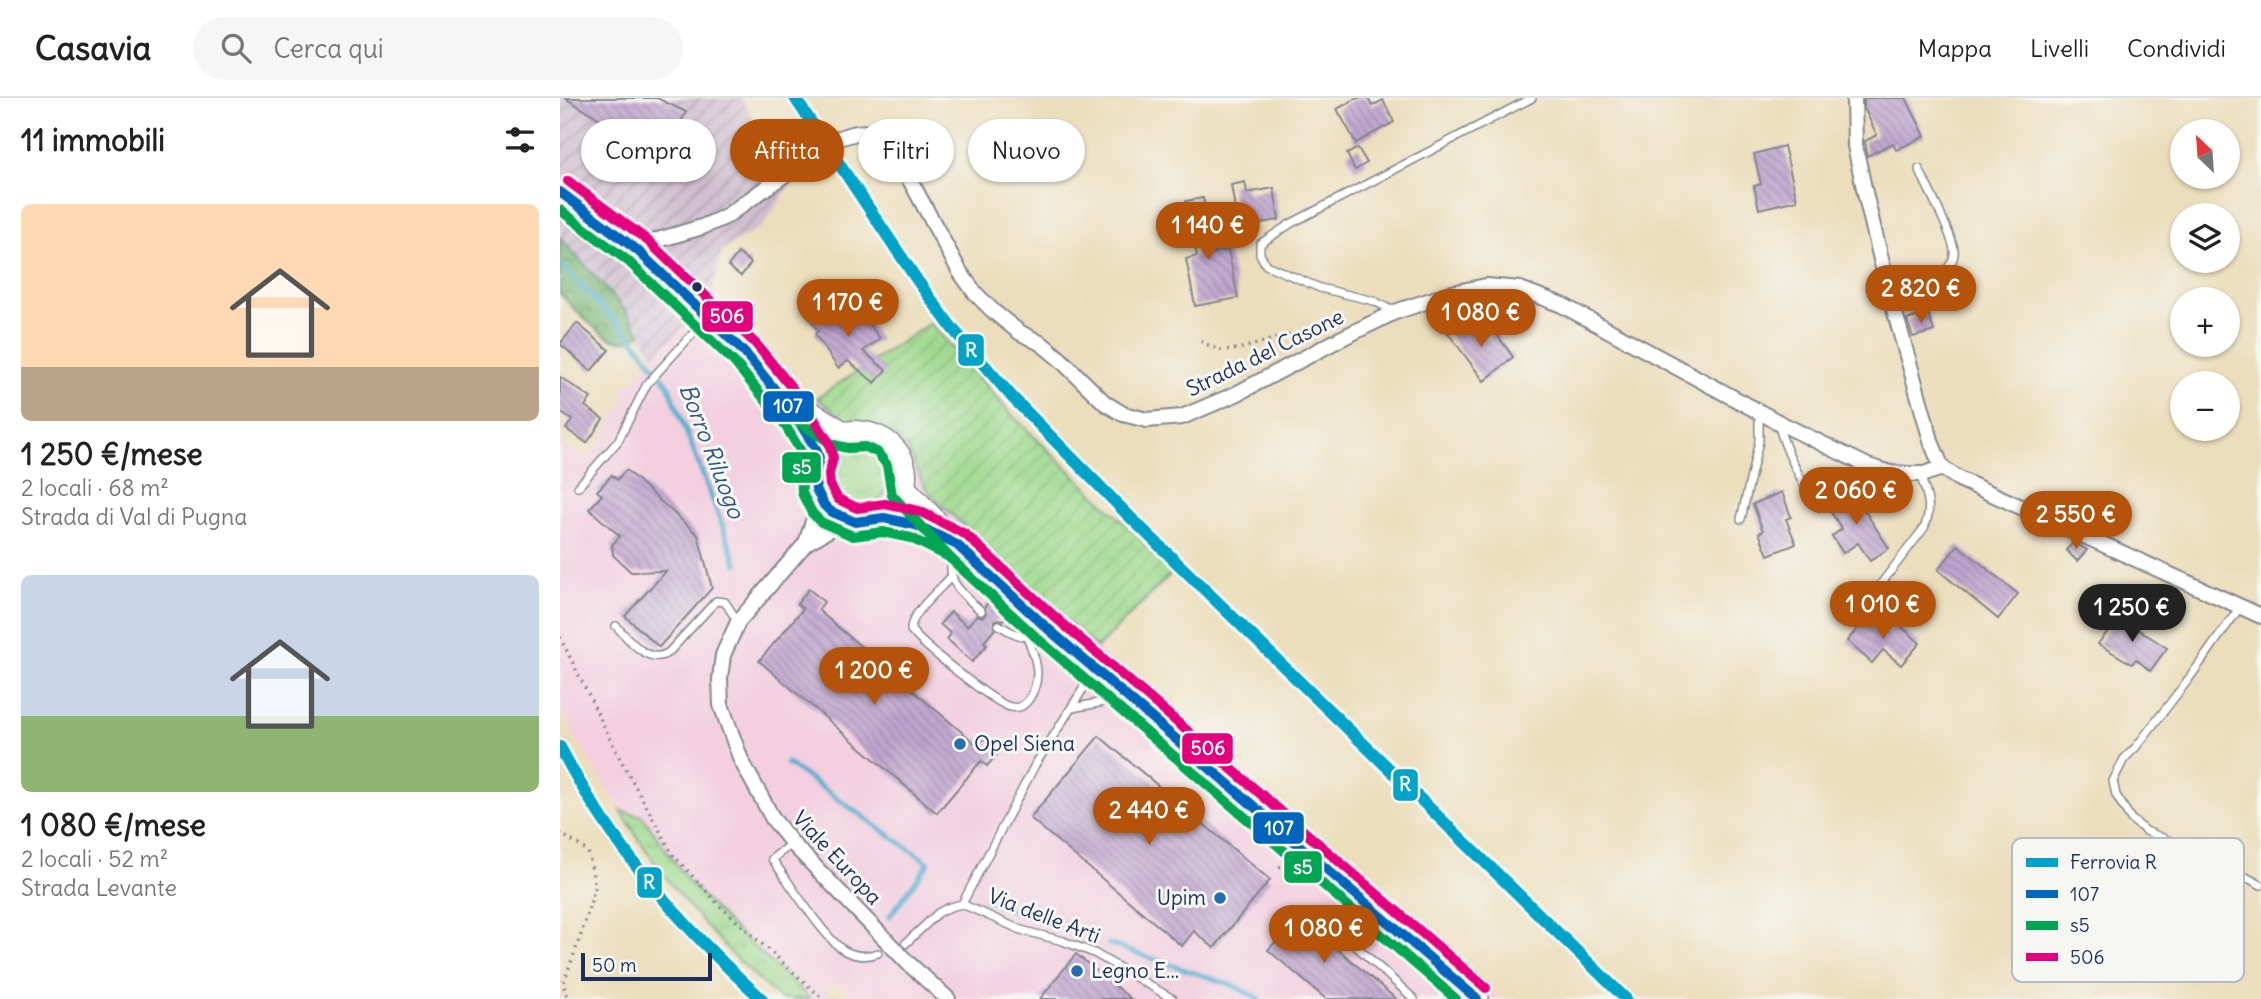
<!DOCTYPE html>
<html lang="it">
<head>
<meta charset="utf-8">
<style>
	:root { --surface:#fff; --page:#f6f6f6; --text:#222; --muted:#767676; --line:#e0e0e0; --accent:#b45309 }
	body { margin:0; font-family:Delius,sans-serif; background:var(--page); color:var(--text); height:100vh; display:flex; flex-direction:column; font-size:26px; white-space:nowrap }
	* { box-sizing:border-box; margin:0 }
	p { font-size:23px; color:var(--muted) }
	.icon { flex:none; width:38px; height:38px; fill:none; stroke:currentColor; stroke-width:2; stroke-linecap:round; stroke-linejoin:round }
	.map { position:relative; flex:1; overflow:hidden }
	.details { display:flex; flex-direction:column; background:var(--surface); width:560px }
	.details>* { flex:none }
	.hud { position:absolute; left:21px; top:21px; width:665px; height:63px; display:flex; gap:14px }
	.needle { width:46px; rotate:335deg }
	.buttons { position:absolute; left:1610px; top:21px; display:grid; gap:14px }
	.buttons a { display:grid; place-items:center; width:70px; height:70px; border-radius:50%; background:var(--surface); box-shadow:0 2px 5px #0004; font-size:35px }
	.scale { position:absolute; left:21px; bottom:18px; width:131px; box-sizing:border-box; padding-left:7px; border:4px solid #1b2f5e; border-top:0; font-size:19px; line-height:24px; white-space:nowrap; color:#1b2f5e; -webkit-text-stroke:5px #f6f6f2; paint-order:stroke }
	.price { position:absolute; translate:-50% -60px; padding:0 16px; border-radius:24px; background:var(--accent); color:#fff; font-size:23px; line-height:46px; filter:drop-shadow(0 2px 4px #0008) }
	.price::after { content:''; position:absolute; left:50%; top:42px; width:21px; height:16px; margin-left:-10px; background:inherit; clip-path:polygon(0 0,100% 0,50% 100%) }
	.price.on { background:#222; color:#fff }
	ul { padding:0; list-style:none }
	li { display:grid; align-content:center; gap:14px; height:371px; padding:0 21px }
	li span { display:grid; place-items:center; height:217px; border-radius:10px; color:#555 }
	li>.icon { margin-inline-start:auto }
	span .icon { width:126px; height:126px; fill:#fffc; stroke-width:1 }
	li b { font-size:30px }
	h2 { display:flex; justify-content:space-between; align-items:center; height:84px; padding:0 21px; font-size:30px }
	.pill { padding:0 24px; border-radius:32px; background:var(--surface); box-shadow:0 2px 5px #0004; font-size:24px; line-height:63px }
	.pill.on { background:var(--accent); color:#fff }
	header { display:flex; align-items:center; gap:42px; box-sizing:border-box; height:98px; padding:0 35px; background:var(--surface); border-bottom:2px solid var(--line) }
	header strong { font-size:33px }
	nav { display:flex; gap:38px; margin-inline-start:auto; font-size:24px }
	.search { width:490px; height:63px; background:var(--page); display:flex; align-items:center; gap:18px; box-sizing:border-box; padding:0 24px; border-radius:38px; color:var(--muted); font-size:26px }
	main { display:flex; flex:1; min-height:0 }
	.map>svg:first-child { display:block }
	.built { fill:#f3cfdf }
	.industrial { fill:url(#industrial-furrows) }
	.grass { fill:url(#grass-tufts); stroke:#5c8474; stroke-width:2 }
	.forest { fill:url(#forest-crowns); stroke:#4c746a; stroke-width:2 }
	.garden { fill:url(#garden-furrows); stroke:#5c8474; stroke-width:2 }
	.lines { fill:none; stroke-linecap:round; stroke-linejoin:round }
	.stream { stroke:#56b0d3; stroke-width:5 }
	.building { fill:url(#building-back-hatch) }
	.service-casing { stroke:#84868d; stroke-width:10 }
	.minor-casing { stroke:#84868d; stroke-width:18 }
	.primary-casing { stroke:#84868d; stroke-width:26 }
	.path { stroke:#84868d; stroke-width:3.5; stroke-dasharray:2 5; stroke-linecap:butt }
	.service { stroke:#fff; stroke-width:7 }
	.minor { stroke:#fff; stroke-width:14 }
	.primary { stroke:#fff; stroke-width:23 }
	.minor-bridge-casing { stroke:#84868d; stroke-width:18; stroke-linecap:butt }
	.minor-bridge { stroke:#fff; stroke-width:14 }
	.bus-1-casing { stroke:#f6f6f2; stroke-width:16 }
	.bus-2-casing { stroke:#f6f6f2; stroke-width:16 }
	.bus-3-casing { stroke:#f6f6f2; stroke-width:16 }
	.bus-1 { stroke:#0065bd; stroke-width:10 }
	.bus-2 { stroke:#00a651; stroke-width:10 }
	.bus-3 { stroke:#e5007d; stroke-width:10 }
	.rail-1-casing { stroke:#f6f6f2; stroke-width:18 }
	.rail-1 { stroke:#01a3c8; stroke-width:12 }
	.bus-dot { fill:#1b2f5e; stroke:#f6f6f2; stroke-width:2.5 }
	.poi-dot { fill:#1f6fb2; stroke:#f6f6f2; stroke-width:2.5 }
	.labels { text-anchor:middle; stroke-width:6; stroke-linejoin:round; paint-order:stroke }
	.street-label { font-size:21px; fill:#1b2f5e; stroke:#f6f6f2 }
	.poi-label { font-size:21px; fill:#1b2f5e; stroke:#f6f6f2; text-anchor:start }
	.water-label { font-size:23px; font-style:italic; fill:#2d5681; stroke:#f6f6f2 }
	.key { fill:#f6f6f2; stroke:#b4bac6; stroke-width:2 }
	.key-label { font-size:19px; fill:#1b2f5e }
	.line-badge { stroke:#f6f6f2; stroke-width:2.5 }
	.badge-label { font-size:19px; text-anchor:middle; font-weight:bold; fill:#fff }
</style>
</head>
<body>
<header>
<strong>Casavia</strong>
<div class="search"><svg class="icon" aria-label="search" viewBox="0 0 24 24"><circle cx="10" cy="10" r="6"/><path d="M15 15l6 6"/></svg>Cerca qui</div>
<nav><a>Mappa</a><a>Livelli</a><a>Condividi</a></nav>
</header>
<main>
<section class="details">
<h2>11 immobili<svg class="icon" aria-label="filters" viewBox="0 0 24 24"><path d="M4 7h16M4 17h16"/><circle cx="9" cy="7" r="2"/><circle cx="15" cy="17" r="2"/></svg></h2>
<ul>
<li><span style="background:linear-gradient(#ffd9b3 75%,#b9a48a 0)"><svg class="icon" aria-label="home" viewBox="0 0 24 24"><path d="M3 11l9-7 9 7M6 9v11h12V9"/></svg></span><div><b>1 250 €/mese</b><p>2 locali · 68 m²</p><p>Strada di Val di Pugna</p></div></li>
<li><span style="background:linear-gradient(#c9d6e8 65%,#8fb573 0)"><svg class="icon" aria-label="home" viewBox="0 0 24 24"><path d="M3 11l9-7 9 7M6 9v11h12V9"/></svg></span><div><b>1 080 €/mese</b><p>2 locali · 52 m²</p><p>Strada Levante</p></div></li>
</ul>
</section>
<div class="map">
<svg width="1701" height="901" viewBox="0 0 1701 901">
	<defs>
		<pattern id="industrial-furrows" width="10" height="10" patternUnits="userSpaceOnUse" patternTransform="scale(1.75)"><rect width="10" height="10" fill="#cfbdce"/><path d="M-1 1l2-2M0 10L10 0M9 11l2-2" fill="none" stroke="#a79aaa"/></pattern>
		<pattern id="grass-tufts" width="24" height="20" patternUnits="userSpaceOnUse" patternTransform="scale(1.75)"><rect width="24" height="20" fill="#9dd88b"/><path d="M3 7l-1-3M5 7V3M7 7l1-3M15 17l-1-3M17 17v-4M19 17l1-3" fill="none" stroke="#87ba7a"/></pattern>
		<pattern id="forest-crowns" width="20" height="18" patternUnits="userSpaceOnUse" patternTransform="scale(1.75)"><rect width="20" height="18" fill="#7eb877"/><path d="M2 6a3 3 0 1 1 6 0M12 15a3 3 0 1 1 6 0" fill="none" stroke="#669665"/></pattern>
		<pattern id="garden-furrows" width="10" height="10" patternUnits="userSpaceOnUse" patternTransform="scale(1.75)"><rect width="10" height="10" fill="#9dd88b"/><path d="M-1 1l2-2M0 10L10 0M9 11l2-2" fill="none" stroke="#87ba7a"/></pattern>
		<pattern id="building-back-hatch" width="6" height="6" patternUnits="userSpaceOnUse" patternTransform="scale(1.75)"><rect width="6" height="6" fill="#bfa4ce"/><path d="M-1 5l2 2M0 0l6 6M5-1l2 2" fill="none" stroke="#9a86aa"/></pattern>
	</defs>
	<rect width="100%" height="100%" fill="#f6f6f2"/>
	<filter id="ink" filterUnits="userSpaceOnUse"><feTurbulence type="fractalNoise" baseFrequency=".0143" numOctaves="2"/><feDisplacementMap in="SourceGraphic" scale="14" xChannelSelector="R" yChannelSelector="G"/><feConvolveMatrix kernelMatrix="1 2 1 2 8 2 1 2 1" color-interpolation-filters="sRGB"/></filter>
	<filter id="wash" filterUnits="userSpaceOnUse"><feTurbulence type="fractalNoise" baseFrequency=".00686" numOctaves="4" result="noise"/><feDisplacementMap in="SourceGraphic" scale="28" xChannelSelector="R" yChannelSelector="G"/><feGaussianBlur stdDeviation="1.57" result="paint"/><feColorMatrix in="noise" values="0 0 0 0 0 0 0 0 0 0 0 0 0 0 0 0 0 1.4 0 .05"/><feComposite in="paint" operator="in"/></filter>
	<g filter="url(#wash)">
		<rect width="100%" height="100%" fill="#ecdebc"/>
		<path class="built" d="M 151,202 L 271,313 L 321,330 L 337,339 L 348,351 L 363,386 L 385,411 L 537,550 L 941,901 L 298,901 L 273,885 L 263,901 L 250,901 L 167,824 L 129,784 L 82,718 L 61,713 L 14,636 L 0,608 L 0,345 L 29,362 L 65,301 L 64,292 L 94,257 Z"/>
		<path class="industrial" d="M 0,0 L 181,0 L 210,45 L 231,86 L 202,128 L 161,153 L 151,202 L 94,257 L 66,213 L 0,140 Z"/>
		<g class="grass">
			<circle cx="299" cy="380" r="30"/>
			<path d="M 61,713 L 82,718 L 129,784 L 167,824 L 250,901 L 220,901 C 157,846 103,784 61,713 Z"/>
		</g>
		<path class="forest" d="M 0,140 L 66,213 L 81,236 C 75,240 68,244 61,243 C 41,242 14,210 0,196 Z"/>
		<path class="garden" d="M 370,225 L 455,320 L 614,473 L 537,550 L 375,401 L 363,386 L 348,351 L 337,339 L 321,330 L 286,323 L 257,300 Z"/>
		<g class="lines">
			<g class="stream">
				<path d="M 0,166 L 73,241 L 108,286 L 177,466"/>
				<path d="M 227,665 L 369,765 L 329,819"/>
				<path d="M 426,802 L 473,820"/>
				<path d="M 549,846 L 674,888 L 699,901"/>
				<path d="M 273,901 L 274,900"/>
			</g>
		</g>
		<g id="blocks">
			<g class="building">
				<path d="M 5,0 L 97,0 L 126,14 L 93,82 L 63,67 L 75,42 Z"/>
				<path d="M 797,0 L 808,0 L 812,8 L 823,2 L 834,24 L 796,45 L 777,11 Z"/>
				<path d="M 1308,0 L 1346,0 L 1365,38 L 1336,52 L 1333,45 L 1307,58 L 1305,43 L 1317,37 L 1304,10 L 1304,2 Z"/>
				<path d="M 1224,48 L 1237,102 L 1199,111 L 1194,88 L 1201,86 L 1194,56 Z"/>
				<path d="M 798,50 L 807,65 L 795,72 L 787,56 Z"/>
				<path d="M 685,84 L 687,95 L 714,90 L 719,122 L 694,126 L 694,130 L 679,133 L 671,87 Z"/>
				<path d="M 643,100 L 653,155 L 668,152 L 678,200 L 635,208 L 626,161 L 637,158 L 626,103 Z"/>
				<path d="M 178,155 L 191,165 L 181,178 L 168,168 Z"/>
				<path d="M 295,205 L 320,241 L 303,253 L 326,272 L 315,285 L 288,263 L 278,270 L 255,236 L 258,233 L 246,215 L 260,206 L 271,222 Z"/>
				<path d="M 1368,215 L 1374,233 L 1353,239 L 1347,222 Z"/>
				<path d="M 910,219 L 926,242 L 935,234 L 953,259 L 924,283 L 888,235 Z"/>
				<path d="M 17,225 L 49,252 L 31,273 L 0,246 Z"/>
				<path d="M 0,279 L 31,300 L 25,308 L 43,321 L 27,345 L 6,331 L 12,322 L 0,314 Z"/>
				<path d="M 66,372 L 138,437 L 152,490 L 99,549 L 65,518 L 106,473 L 71,474 L 53,457 L 52,447 L 60,438 L 29,411 L 42,397 L 37,393 L 52,377 L 57,382 Z"/>
				<path d="M 1291,392 L 1329,450 L 1310,463 L 1298,445 L 1283,455 L 1272,438 L 1282,431 L 1267,408 Z"/>
				<path d="M 1222,394 L 1231,419 L 1226,421 L 1236,446 L 1208,457 L 1199,435 L 1203,433 L 1193,406 Z"/>
				<path d="M 1514,444 L 1527,452 L 1517,463 L 1506,452 Z"/>
				<path d="M 1398,447 L 1458,496 L 1438,521 L 1378,472 Z"/>
				<path d="M 249,491 L 264,504 L 258,512 L 417,647 L 423,640 L 439,654 L 427,668 L 421,663 L 377,715 L 199,563 L 243,511 L 237,506 Z"/>
				<path d="M 433,499 L 450,515 L 443,522 L 439,521 L 434,523 L 435,531 L 424,544 L 427,547 L 412,564 L 387,541 L 391,536 L 380,526 L 391,514 L 407,528 L 417,517 L 422,519 L 426,517 L 425,508 Z"/>
				<path d="M 1309,517 L 1329,534 L 1337,525 L 1360,545 L 1341,567 L 1323,552 L 1312,565 L 1287,543 Z"/>
				<path d="M 1559,519 L 1607,550 L 1590,573 L 1576,561 L 1572,566 L 1538,546 Z"/>
				<path d="M 539,638 L 710,782 L 654,850 L 634,833 L 622,848 L 470,720 Z"/>
				<path d="M 739,818 L 836,901 L 766,901 L 708,852 Z"/>
				<path d="M 516,856 L 571,901 L 480,901 Z"/>
			</g>
		</g>
	</g>
	<g filter="url(#ink)">
		<use href="#blocks" fill-opacity="0" stroke="#84868d" stroke-width="2"/>
		<g class="lines">
			<g class="service-casing">
				<g id="service">
					<path d="M 1328,190 C 1345,186 1372,184 1386,172 C 1391,167 1395,159 1394,152 C 1392,135 1367,89 1359,71"/>
					<path d="M 835,214 L 814,203 L 760,190 L 706,167 L 700,156 L 700,146 L 730,126 L 972,0"/>
					<path d="M 1218,325 C 1226,356 1241,382 1258,409"/>
					<path d="M 18,389 L 58,343 L 87,286 L 146,221"/>
					<path d="M 1181,421 L 1199,343 L 1199,314"/>
					<path d="M 395,451 C 383,483 399,492 421,513"/>
					<path d="M 391,479 C 379,492 350,516 351,532 C 361,546 436,607 451,609 C 459,611 465,607 469,601 C 483,580 476,560 467,539"/>
					<path d="M 1680,509 L 1628,582 L 1576,649 L 1564,661 L 1553,683 L 1556,697 L 1571,721 L 1586,733 L 1646,758 L 1701,787"/>
					<path d="M 1293,522 L 1364,430 C 1373,409 1367,397 1360,377"/>
					<path d="M 439,527 C 453,536 467,544 483,533"/>
					<path d="M 56,528 C 69,541 89,569 109,554 L 156,503 L 165,504 L 178,524"/>
					<path d="M 512,610 L 560,601"/>
					<path d="M 232,745 L 212,761 C 227,781 266,843 285,853 C 295,858 307,859 318,855"/>
					<path d="M 402,806 L 475,667 L 523,591 L 528,573"/>
					<path d="M 776,830 L 854,901"/>
					<path d="M 345,846 L 378,815 L 390,809 L 402,806 L 461,832 L 503,843 L 534,855 L 613,901"/>
				</g>
			</g>
			<g class="minor-casing">
				<g id="minor">
					<path d="M 1294,0 L 1295,48 L 1305,95 L 1328,190 L 1372,346 L 1382,370 L 1399,381 L 1701,518"/>
					<path d="M 77,152 L 98,142 L 142,129 L 165,119 L 272,43 C 298,33 310,28 332,49 L 400,174 L 415,195 L 434,214 L 459,234 L 482,246 L 500,261 L 545,305 L 563,316 L 587,322 L 622,319 L 676,296 L 780,241 L 835,214 L 892,195 L 926,188 L 960,191 L 1002,207 L 1218,324 L 1308,368 L 1331,375 L 1348,376 L 1364,376 L 1382,370"/>
					<path d="M 286,422 L 246,445 L 178,524 L 163,557 L 160,581 L 161,607 L 181,662 L 213,721 L 232,745 L 323,839"/>
					<path d="M 246,445 L 258,408 L 257,396"/>
					<path d="M 349,866 L 388,901"/>
				</g>
			</g>
			<g class="primary-casing">
				<g id="primary">
					<path d="M 0,94 C 76,144 154,218 212,289 C 230,310 249,333 259,360"/>
					<path d="M 229,302 L 285,336"/>
					<path d="M 343,389 L 397,447 L 486,529 L 917,901"/>
					<path d="M 324,420 C 394,345 263,297 255,373 C 253,389 259,405 273,415 C 291,428 304,420 324,420 C 344,419 367,430 384,440"/>
				</g>
			</g>
			<g class="path">
				<path d="M 641,243 C 646,246 652,249 657,251 C 682,258 723,230 757,236"/>
				<path d="M 0,539 L 57,655 L 113,757 L 159,807 L 263,901"/>
				<path d="M 0,735 L 28,753 L 35,789 L 20,840 L 3,886 L 8,901"/>
				<path d="M 719,769 L 734,768"/>
			</g>
			<use href="#service" class="service"/>
			<use href="#minor" class="minor"/>
			<use href="#primary" class="primary"/>
			<g class="minor-bridge-casing">
				<path id="minor-bridge" d="M 323,839 L 349,866"/>
			</g>
			<use href="#minor-bridge" class="minor-bridge"/>
			<g class="bus-1-casing">
				<path id="bus-1" d="M 0,94 L 77,152 L 185,255 L 233,314 L 256,351 L 259,360 L 255,375 L 256,391 L 264,407 L 270,413 L 295,424 L 324,420 L 356,427 L 397,447 L 486,529 L 917,901"/>
			</g>
			<g class="bus-2-casing">
				<g id="bus-2">
					<path d="M 0,112 L 68,163 L 175,265 L 222,322 L 243,357 L 241,374 L 242,395 L 252,415 L 261,424 L 293,438 L 323,434 L 351,440 L 389,459 L 477,540 L 896,901"/>
					<path d="M 207,304 L 274,347 L 288,350 L 305,349 L 317,354 L 327,367 L 332,397 L 391,461"/>
				</g>
			</g>
			<g class="bus-3-casing">
				<path id="bus-3" d="M 8,83 L 87,142 L 196,246 L 244,305 L 269,345 L 273,360 L 269,376 L 270,387 L 278,401 L 297,410 L 325,406 L 359,413 L 405,436 L 495,519 L 926,890"/>
			</g>
			<use href="#bus-1" class="bus-1"/>
			<use href="#bus-2" class="bus-2"/>
			<use href="#bus-3" class="bus-3"/>
			<g class="rail-1-casing">
				<g id="rail-1">
					<path d="M 235,0 L 357,182 L 392,230 L 453,300 L 570,419 L 1066,901"/>
					<path d="M 0,649 C 51,747 120,828 202,901"/>
				</g>
			</g>
			<use href="#rail-1" class="rail-1"/>
		</g>
	</g>
	<circle class="bus-dot" cx="137" cy="189" r="6"/>
	<g class="poi-dot">
		<circle cx="400" cy="646" r="7"/>
		<circle cx="660" cy="800" r="7"/>
		<circle cx="517" cy="873" r="7"/>
	</g>
	<g class="labels">
		<g class="street-label">
			<text transform="translate(705 255) rotate(-26)" y="7">Strada del Casone</text>
			<text transform="translate(277 760) rotate(47)" y="7">Viale Europa</text>
			<text transform="translate(484 818) rotate(21)" y="7">Via delle Arti</text>
		</g>
		<g class="poi-label">
			<text x="414" y="653">Opel Siena</text>
			<text x="646" y="807" text-anchor="end">Upim</text>
			<text x="531" y="880">Legno E...</text>
		</g>
		<g class="water-label">
			<text transform="translate(152 353) rotate(69)" y="8">Borro Riluogo</text>
		</g>
	</g>
	<rect x="1452" y="740" width="232" height="144" rx="10" class="key"/>
	<rect x="1466" y="760" width="32" height="9" fill="#01a3c8"/>
	<rect x="1466" y="792" width="32" height="8" fill="#0065bd"/>
	<rect x="1466" y="823" width="32" height="9" fill="#00a651"/>
	<rect x="1466" y="855" width="32" height="8" fill="#e5007d"/>
	<g class="key-label">
		<text x="1510" y="771">Ferrovia R</text>
		<text x="1510" y="803">107</text>
		<text x="1510" y="834">s5</text>
		<text x="1510" y="866">506</text>
	</g>
	<g class="line-badge">
		<rect x="141" y="202" width="53" height="33" rx="7" fill="#e5007d"/>
		<rect x="397" y="235" width="28" height="34" rx="7" fill="#01a3c8"/>
		<rect x="202" y="292" width="53" height="33" rx="7" fill="#0065bd"/>
		<rect x="221" y="353" width="41" height="33" rx="7" fill="#00a651"/>
		<rect x="621" y="634" width="53" height="33" rx="7" fill="#e5007d"/>
		<rect x="832" y="670" width="27" height="34" rx="7" fill="#01a3c8"/>
		<rect x="692" y="713" width="53" height="34" rx="7" fill="#0065bd"/>
		<rect x="723" y="752" width="40" height="34" rx="7" fill="#00a651"/>
		<rect x="76" y="768" width="27" height="33" rx="7" fill="#01a3c8"/>
	</g>
	<g class="badge-label">
		<text x="167" y="225">506</text>
		<text x="411" y="259">R</text>
		<text x="228" y="315">107</text>
		<text x="242" y="376">s5</text>
		<text x="648" y="657">506</text>
		<text x="845" y="693">R</text>
		<text x="719" y="737">107</text>
		<text x="743" y="776">s5</text>
		<text x="89" y="791">R</text>
	</g>
</svg>
<div class="buttons">
<a><svg class="needle" viewBox="-14 -14 28 28"><path d="M0-13l5 13h-10z" fill="#e53935"/><path d="M0 13l5-13h-10z" fill="#767676"/></svg></a>
<a><svg class="icon" aria-label="layers" viewBox="0 0 24 24"><path d="M12 4l9 5-9 5-9-5zM3 14l9 5 9-5"/></svg></a>
<a>+</a>
<a>−</a>
</div>
<div class="scale">50 m</div>
<b class="price" style="left:648px;top:164px">1 140 €</b>
<b class="price" style="left:1361px;top:227px">2 820 €</b>
<b class="price" style="left:288px;top:241px">1 170 €</b>
<b class="price" style="left:921px;top:251px">1 080 €</b>
<b class="price" style="left:1296px;top:429px">2 060 €</b>
<b class="price" style="left:1516px;top:453px">2 550 €</b>
<b class="price" style="left:1323px;top:543px">1 010 €</b>
<b class="price on" style="left:1572px;top:546px">1 250 €</b>
<b class="price" style="left:314px;top:609px">1 200 €</b>
<b class="price" style="left:589px;top:749px">2 440 €</b>
<b class="price" style="left:764px;top:867px">1 080 €</b>
<div class="hud">
<a class="pill">Compra</a>
<a class="pill on">Affitta</a>
<a class="pill">Filtri</a>
<a class="pill">Nuovo</a>
</div>
</div>
</main>
</body>
</html>
